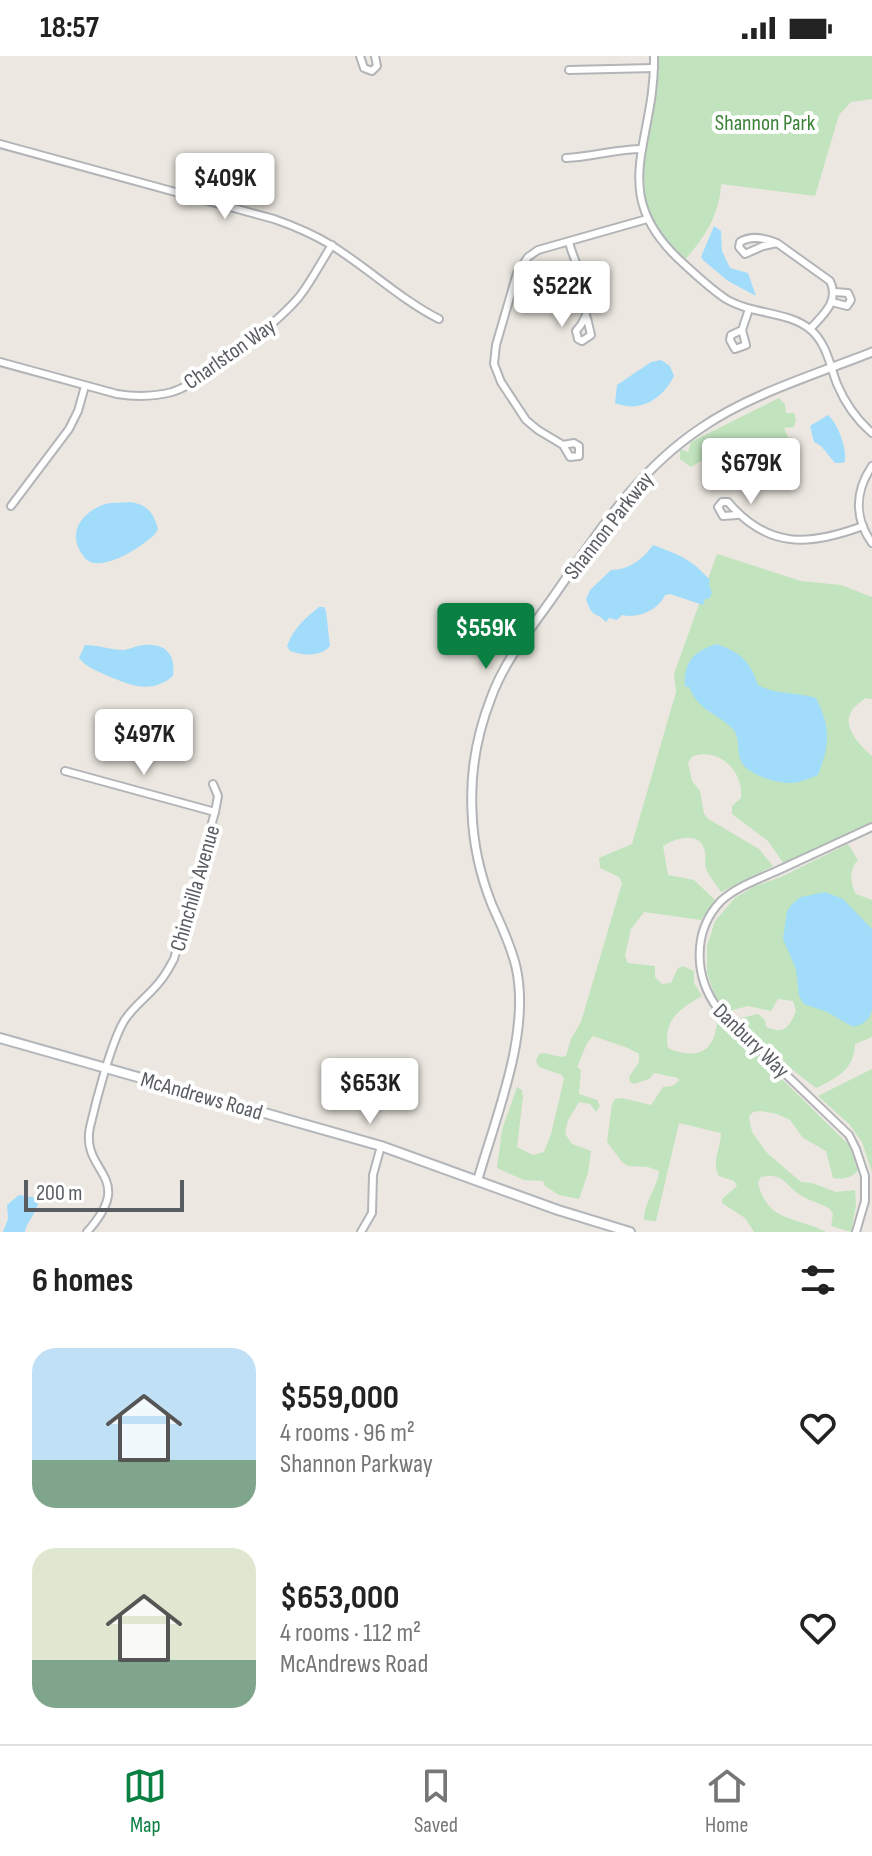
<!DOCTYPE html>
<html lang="en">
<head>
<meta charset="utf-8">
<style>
	:root { --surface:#fff; --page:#f6f6f6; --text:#222; --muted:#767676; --line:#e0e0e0; --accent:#0b8043 }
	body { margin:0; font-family:"Sofia Sans Condensed",sans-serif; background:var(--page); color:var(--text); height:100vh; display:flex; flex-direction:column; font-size:30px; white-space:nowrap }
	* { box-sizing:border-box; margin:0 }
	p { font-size:26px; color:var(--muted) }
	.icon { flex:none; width:44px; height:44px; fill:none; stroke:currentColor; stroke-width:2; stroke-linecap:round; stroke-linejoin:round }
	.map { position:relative; height:1176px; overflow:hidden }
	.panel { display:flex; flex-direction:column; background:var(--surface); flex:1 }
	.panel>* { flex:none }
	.scale { position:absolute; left:24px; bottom:20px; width:160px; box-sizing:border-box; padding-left:8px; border:4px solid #595d61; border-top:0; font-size:22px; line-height:28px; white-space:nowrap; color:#595d61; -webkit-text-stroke:6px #fff; paint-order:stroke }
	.price { position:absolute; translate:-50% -68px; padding:0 18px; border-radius:8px; background:#fff; color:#222; font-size:26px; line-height:52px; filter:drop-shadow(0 2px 4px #0008) }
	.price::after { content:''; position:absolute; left:50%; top:48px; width:24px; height:18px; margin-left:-12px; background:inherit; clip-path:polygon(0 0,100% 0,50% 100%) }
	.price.current { background:var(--accent); color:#fff }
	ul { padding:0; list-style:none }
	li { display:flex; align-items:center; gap:24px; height:200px; padding:0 32px }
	li span { display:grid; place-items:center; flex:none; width:224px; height:160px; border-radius:24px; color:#555 }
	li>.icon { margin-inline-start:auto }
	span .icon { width:96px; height:96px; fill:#fffc; stroke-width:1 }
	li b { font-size:34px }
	h2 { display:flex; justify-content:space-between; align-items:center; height:96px; padding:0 32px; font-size:34px }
	.status { display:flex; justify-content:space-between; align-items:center; height:56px; padding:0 40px; background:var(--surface); direction:ltr }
	.status svg { height:22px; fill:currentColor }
	.tabs { display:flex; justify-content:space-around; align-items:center; height:112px; border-top:2px solid var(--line); background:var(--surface); font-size:22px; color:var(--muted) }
	.tabs a { display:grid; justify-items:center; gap:4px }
	.tabs .current { color:var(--accent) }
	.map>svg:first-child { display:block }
	.green { fill:#c1e3be }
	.water { fill:#a2dcfb }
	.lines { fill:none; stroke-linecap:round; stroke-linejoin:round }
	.minor-casing { stroke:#b2b4b8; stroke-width:10 }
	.tertiary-casing { stroke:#b2b4b8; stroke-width:11 }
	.secondary-casing { stroke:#b3b6bb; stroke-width:12 }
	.minor { stroke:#fff; stroke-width:6 }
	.tertiary { stroke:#fff; stroke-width:7 }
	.secondary { stroke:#fff; stroke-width:8 }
	.labels { text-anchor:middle; stroke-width:8; stroke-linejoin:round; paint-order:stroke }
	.park-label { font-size:22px; fill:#3b8238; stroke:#fff }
	.street-label { font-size:22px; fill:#595d61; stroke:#fff }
</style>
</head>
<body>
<div class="status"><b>18:57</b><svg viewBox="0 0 49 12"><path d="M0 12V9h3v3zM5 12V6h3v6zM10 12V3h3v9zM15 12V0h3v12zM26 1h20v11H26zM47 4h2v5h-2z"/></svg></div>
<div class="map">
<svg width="872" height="1176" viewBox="0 0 872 1176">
	<rect width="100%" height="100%" fill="#ece8e1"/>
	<g class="green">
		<path d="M 654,0 L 872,0 L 872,43 L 851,46 L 839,59 L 815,140 L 721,128 C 720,159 703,184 682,207 L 647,163 L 642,93 Z"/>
		<path d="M 779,342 L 785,348 L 786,357 L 794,357 L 796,363 L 794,371 L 784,372 L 789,383 L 783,398 L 788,408 L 785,417 L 779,420 L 764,417 L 762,410 L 753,406 L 739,411 L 736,406 L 733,409 C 722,408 709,413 701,405 L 691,411 L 680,403 L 680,393 L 688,396 L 691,386 Z"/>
		<path d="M 717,498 L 801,525 L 841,529 L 872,541 L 872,643 L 865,642 C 861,646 853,651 851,656 C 842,671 861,691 872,700 L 872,766 L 784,808 L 768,785 L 732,758 L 732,750 L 741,742 C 744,716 720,691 693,700 L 688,706 L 692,725 L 700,735 L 704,758 L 710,764 L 759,793 L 773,810 L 721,836 C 717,829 710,822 707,815 C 704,810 706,803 705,796 C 701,774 676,782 663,790 L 668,819 L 694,824 L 715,844 L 701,864 L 644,856 L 631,873 L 625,900 L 628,907 L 655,910 L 655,921 L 662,928 L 671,927 L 678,912 L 683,910 L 694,915 L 694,927 L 702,940 C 680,953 663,963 668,992 C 695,1004 715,997 717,966 L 725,967 L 849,1089 L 858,1114 C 852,1122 842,1124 833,1122 L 826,1095 L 803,1082 L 790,1064 L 777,1058 L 761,1055 L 753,1056 L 749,1061 L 752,1076 L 767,1097 L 801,1126 L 812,1127 L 836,1136 L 855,1134 L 856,1149 L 851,1176 L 831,1170 L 833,1158 L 830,1153 C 820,1147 810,1145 800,1139 C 783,1127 784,1117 761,1121 L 758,1127 C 768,1167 795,1160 826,1176 L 754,1176 L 745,1162 L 722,1147 L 722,1143 L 737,1130 L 734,1125 L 719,1120 C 711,1105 721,1093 721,1077 L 679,1067 L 656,1165 L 644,1164 C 644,1146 657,1133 659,1115 L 648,1111 L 628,1110 L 622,1106 L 607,1086 L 612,1048 L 615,1043 L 622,1042 L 651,1049 L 663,1031 L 672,1030 L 679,1025 L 678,1022 L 654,1017 L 649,1023 L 634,1028 L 630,1026 L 629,1021 L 639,1006 L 639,998 L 628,992 L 593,980 L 587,987 L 577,1011 L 581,1014 L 579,1038 L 597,1044 L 600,1050 L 596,1056 L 590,1048 L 579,1046 L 568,1064 L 565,1078 L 572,1088 L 591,1095 L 588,1117 L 579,1143 L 559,1139 L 545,1130 L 543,1125 L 524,1124 L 497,1112 L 502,1074 L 517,1031 L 522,1034 L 523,1041 L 517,1091 L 533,1099 L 544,1096 L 551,1078 L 564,1023 L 562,1019 L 539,1011 L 536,1005 L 539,998 C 548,995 556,1003 566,1000 L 571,983 L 581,966 L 622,827 L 619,821 L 600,812 L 599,802 L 632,788 L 676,636 L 674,618 Z"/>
		<path d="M 848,788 L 858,804 C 849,813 850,828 856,838 L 872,844 L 872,981 L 855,988 C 854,1014 837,1022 816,1032 L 780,1004 L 739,966 L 741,962 L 758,958 L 765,964 L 766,971 C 785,979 789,971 796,955 L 793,945 L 778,943 L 771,955 L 748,950 L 729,955 L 715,941 L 707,917 L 707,890 L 715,865 L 735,842 L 753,831 L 781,821 Z"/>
		<path d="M 872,1013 L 872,1116 L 862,1086 L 849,1068 L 818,1040 Z"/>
	</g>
	<g class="water">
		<path d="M 714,170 L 721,175 L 722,195 L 730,212 L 748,217 L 756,240 L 728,225 L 703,204 L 701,201 Z"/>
		<path d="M 661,304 L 670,310 L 674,320 C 662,344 639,357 615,347 L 617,329 L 651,306 Z"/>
		<path d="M 828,359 C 838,368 847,392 845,406 L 841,407 L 835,407 L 821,390 L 814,386 L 810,370 Z"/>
		<path d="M 130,446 C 148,449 153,456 158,473 L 155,478 C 143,490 112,510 94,507 C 87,506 84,501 80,495 C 68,474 84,455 105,448 C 113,446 123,447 130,446 Z"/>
		<path d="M 653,489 C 680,499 691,503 710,524 L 709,529 L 712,537 L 709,543 L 705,543 L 703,549 L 670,538 L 665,539 C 659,554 637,563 622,559 L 617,564 L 609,562 L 606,566 C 596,555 592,563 586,543 L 590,534 L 611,514 C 629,514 643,503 653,489 Z"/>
		<path d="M 319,551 L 324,551 L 326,555 L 330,590 C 320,601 304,600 290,595 L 287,590 C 293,573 305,562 319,551 Z"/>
		<path d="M 717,588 C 741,597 750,605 758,629 C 776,639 797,636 816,642 C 831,672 830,688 818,719 C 810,722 802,726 794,727 C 780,728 750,720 742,707 C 736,697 741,681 732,672 C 715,656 699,655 689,631 L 685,631 C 683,606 694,595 717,588 Z"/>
		<path d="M 85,589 C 98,589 111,594 124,594 C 131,593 137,589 144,589 C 166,587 176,599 173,620 C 151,639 129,629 106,619 C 95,614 86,611 79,602 Z"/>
		<path d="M 825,836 L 843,843 L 872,873 L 872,954 C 869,965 864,968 853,971 L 827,956 L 804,948 L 799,940 L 796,913 L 783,883 L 787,855 L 793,847 L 801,841 Z"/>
		<path d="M 19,1139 L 38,1142 C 40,1154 27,1164 25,1176 L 3,1176 L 8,1163 L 7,1149 Z"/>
	</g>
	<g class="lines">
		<g class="minor-casing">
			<g id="minor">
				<path d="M 360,0 L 364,12 L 372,15 L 377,10 L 375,0"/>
				<path d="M 654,0 C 656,88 604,137 684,208 C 698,221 711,233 726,243 C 753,259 789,255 811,274 C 827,288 830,310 837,328 C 845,347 857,364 872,377"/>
				<path d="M 569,14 L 654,12"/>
				<path d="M 0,88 L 274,163 C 294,170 313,178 331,189 C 368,212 400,243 439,263"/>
				<path d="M 566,102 C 592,101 616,93 642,93"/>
				<path d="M 569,186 C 577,219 603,246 576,275 L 578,283 L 582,285 L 591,279 L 587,262"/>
				<path d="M 777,187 L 763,190 L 745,198 L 739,191 L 740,186 C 751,179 765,182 777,187 L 830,225 C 840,245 823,259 810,273"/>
				<path d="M 832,246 L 847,250 L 851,244 L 848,237 L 834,236"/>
				<path d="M 742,274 L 746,289 L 735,293 L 730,284 L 731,279 L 742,274 L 749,253"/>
				<path d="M 0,306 L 117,338 C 136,341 153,341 172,336 C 202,327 278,266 299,241 C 311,226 321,206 332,189"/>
				<path d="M 563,389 L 574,387 L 579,390 L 579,400 L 570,401 L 563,389 L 538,374 L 526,364 L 501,326 L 494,308 L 496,289 L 517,217 L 528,201 L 538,194 L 647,163"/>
				<path d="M 872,410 C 855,435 854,462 872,487"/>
				<path d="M 11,450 L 69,373 L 78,355 L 85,330"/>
				<path d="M 737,459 L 723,460 L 718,451 L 722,446 L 728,446 C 768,493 809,490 863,470"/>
				<path d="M 65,715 L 215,756"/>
				<path d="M 87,1176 C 138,1119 80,1118 90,1071 C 96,1045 111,987 124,965 C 134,949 150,939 161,924 C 166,918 170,910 174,903 L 215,756 L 218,740 L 213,728"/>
				<path d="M 361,1176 L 372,1157 L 373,1119 L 381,1090"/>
				<path d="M 856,1176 L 865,1145 L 865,1120 L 856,1093 L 849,1079 L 718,953 C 694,921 692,875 721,845 C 737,830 762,822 781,813 C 812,799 842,785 872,771"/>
			</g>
		</g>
		<g class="tertiary-casing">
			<path id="tertiary" d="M 478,1123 C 496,1060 531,976 516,911 C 511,889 501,869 492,849 C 480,819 473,787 472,755 C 470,716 477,678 491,642 C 504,606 529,575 551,544 C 595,481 635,416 701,372 C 750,338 817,318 872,296"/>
		</g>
		<g class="secondary-casing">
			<path id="secondary" d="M 0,982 L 381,1090 L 558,1154 L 630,1176"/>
		</g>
		<use href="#minor" class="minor"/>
		<use href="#tertiary" class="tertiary"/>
		<use href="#secondary" class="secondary"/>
	</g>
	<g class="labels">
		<g class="park-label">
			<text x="765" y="74">Shannon Park</text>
		</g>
		<g class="street-label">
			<text transform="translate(229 297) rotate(-35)" y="8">Charlston Way</text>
			<text transform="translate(608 469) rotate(-52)" y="8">Shannon Parkway</text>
			<text transform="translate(194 832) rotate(-74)" y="8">Chinchilla Avenue</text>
			<text transform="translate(752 984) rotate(44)" y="8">Danbury Way</text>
			<text transform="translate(202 1039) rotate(16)" y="8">McAndrews Road</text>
		</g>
	</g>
</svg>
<div class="scale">200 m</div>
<b class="price" style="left:225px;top:165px">$409K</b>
<b class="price" style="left:562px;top:273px">$522K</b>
<b class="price" style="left:751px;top:450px">$679K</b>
<b class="price current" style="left:486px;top:615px">$559K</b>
<b class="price" style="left:144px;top:721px">$497K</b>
<b class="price" style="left:370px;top:1070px">$653K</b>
</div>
<section class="panel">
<h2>6 homes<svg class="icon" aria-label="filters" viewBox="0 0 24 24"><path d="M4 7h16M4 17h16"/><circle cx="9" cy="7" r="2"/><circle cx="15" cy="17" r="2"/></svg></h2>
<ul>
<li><span style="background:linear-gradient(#bfe0f5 70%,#7fa58c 0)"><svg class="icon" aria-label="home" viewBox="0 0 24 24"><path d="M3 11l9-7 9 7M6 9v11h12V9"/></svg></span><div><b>$559,000</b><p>4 rooms · 96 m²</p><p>Shannon Parkway</p></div><svg class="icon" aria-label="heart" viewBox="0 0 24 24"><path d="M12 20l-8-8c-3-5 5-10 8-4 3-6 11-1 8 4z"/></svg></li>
<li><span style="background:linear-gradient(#dfe7d0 70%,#7fa58c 0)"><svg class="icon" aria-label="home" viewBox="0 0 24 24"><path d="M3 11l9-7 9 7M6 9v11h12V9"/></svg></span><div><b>$653,000</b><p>4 rooms · 112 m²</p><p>McAndrews Road</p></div><svg class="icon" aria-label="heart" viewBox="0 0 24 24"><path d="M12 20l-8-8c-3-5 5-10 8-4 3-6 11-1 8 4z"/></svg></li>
</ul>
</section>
<nav class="tabs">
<a class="current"><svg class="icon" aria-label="map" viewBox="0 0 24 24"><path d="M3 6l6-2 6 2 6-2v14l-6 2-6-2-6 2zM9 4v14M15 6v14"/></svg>Map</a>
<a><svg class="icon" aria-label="saved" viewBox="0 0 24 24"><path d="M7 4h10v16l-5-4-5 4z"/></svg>Saved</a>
<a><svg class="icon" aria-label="home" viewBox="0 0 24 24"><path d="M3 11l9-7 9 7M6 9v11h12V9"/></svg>Home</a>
</nav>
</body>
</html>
